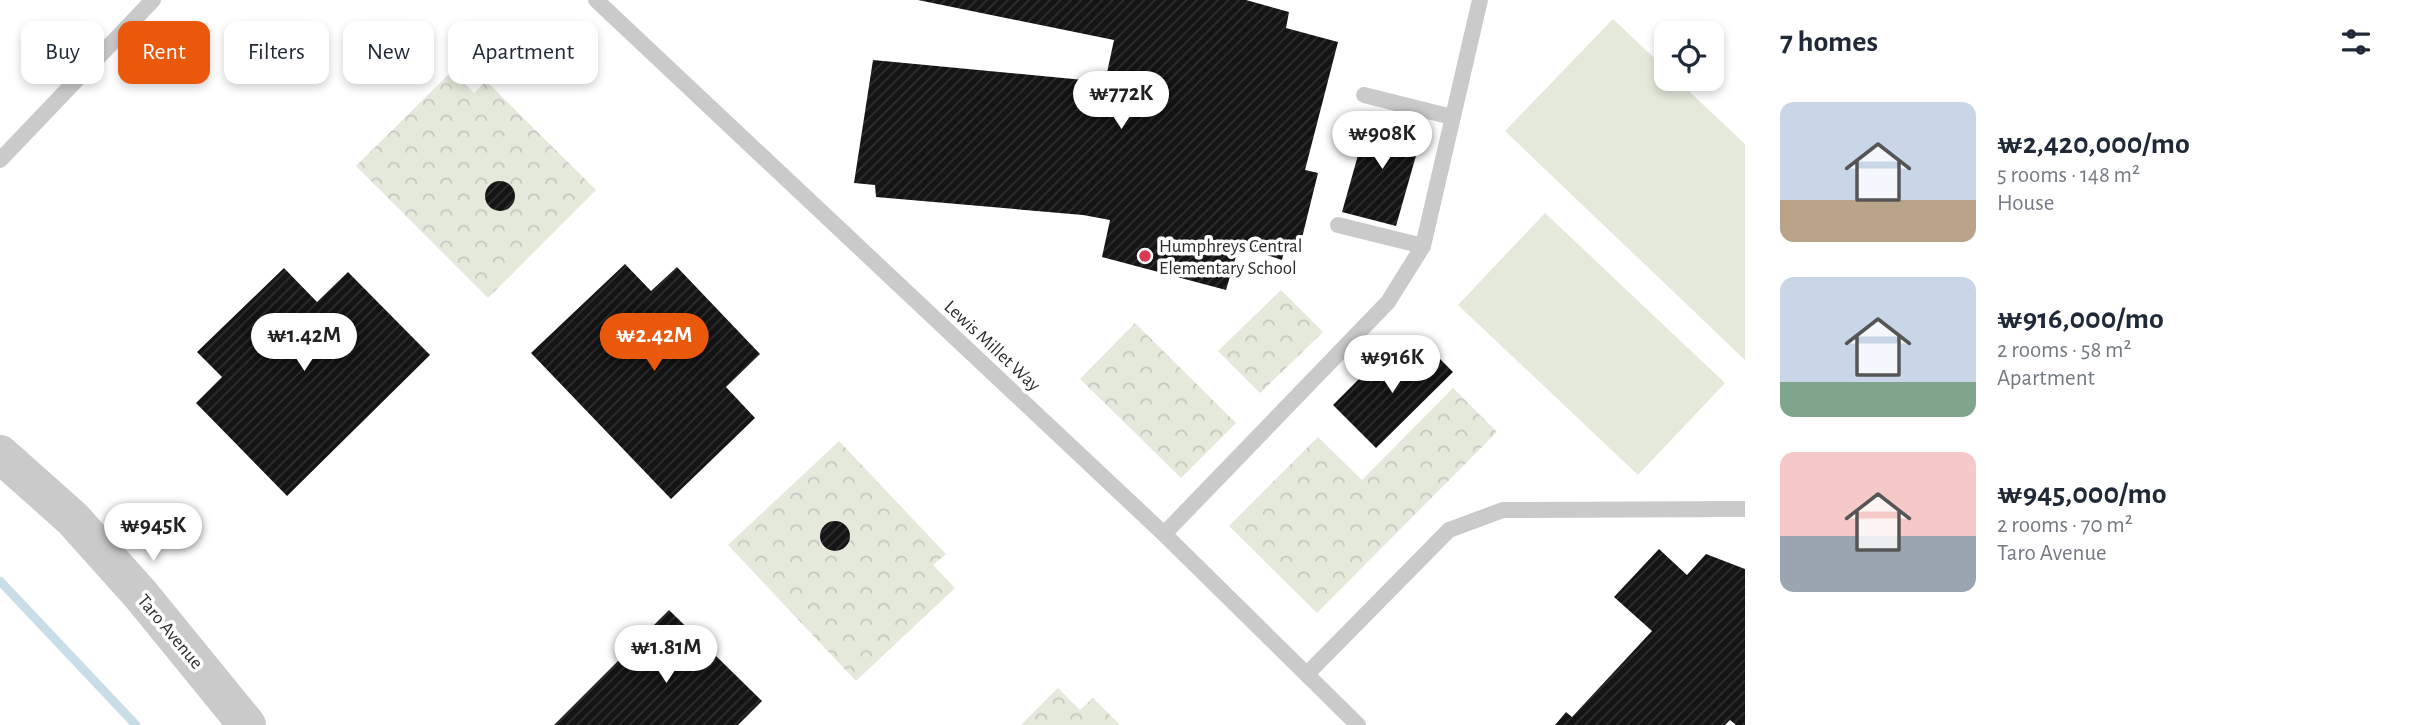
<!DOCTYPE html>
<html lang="en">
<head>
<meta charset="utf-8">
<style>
	:root { --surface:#fff; --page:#f6f6f7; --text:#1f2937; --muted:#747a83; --accent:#ea580c }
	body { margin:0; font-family:"Alegreya Sans",sans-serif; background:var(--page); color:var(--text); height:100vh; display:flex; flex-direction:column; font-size:26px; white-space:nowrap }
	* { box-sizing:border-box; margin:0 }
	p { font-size:23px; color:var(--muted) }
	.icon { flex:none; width:38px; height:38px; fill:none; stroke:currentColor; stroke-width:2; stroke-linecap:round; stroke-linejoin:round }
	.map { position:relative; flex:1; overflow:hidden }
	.drawer { display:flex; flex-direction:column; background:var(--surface); width:665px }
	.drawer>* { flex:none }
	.banner { position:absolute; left:21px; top:21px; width:665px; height:63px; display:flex; gap:14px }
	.controls { position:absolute; left:1654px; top:21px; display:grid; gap:14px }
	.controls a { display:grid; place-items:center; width:70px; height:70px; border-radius:14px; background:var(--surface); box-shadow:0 4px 10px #0003; font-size:35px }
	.price { position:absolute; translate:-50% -60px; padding:0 16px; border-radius:24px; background:#fff; color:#222; font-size:23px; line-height:46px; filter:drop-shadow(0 2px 4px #0008) }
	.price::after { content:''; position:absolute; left:50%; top:42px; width:21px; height:16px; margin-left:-10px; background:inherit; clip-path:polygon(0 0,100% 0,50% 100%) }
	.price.on { background:var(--accent); color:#fff }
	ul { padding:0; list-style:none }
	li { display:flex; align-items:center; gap:21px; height:175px; padding:0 35px }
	li span { display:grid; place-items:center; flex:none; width:196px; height:140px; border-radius:14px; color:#555 }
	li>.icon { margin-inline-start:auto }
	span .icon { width:84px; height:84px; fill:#fffc; stroke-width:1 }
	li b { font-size:30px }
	h2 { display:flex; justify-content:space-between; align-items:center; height:84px; padding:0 35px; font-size:30px }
	.chip { padding:0 24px; border-radius:14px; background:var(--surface); box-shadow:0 4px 10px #0003; font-size:24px; line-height:63px }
	.chip.on { background:var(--accent); color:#fff }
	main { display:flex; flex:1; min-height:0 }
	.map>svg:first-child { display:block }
	.park { fill:url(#park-crowns) }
	.pitch { fill:#e4e9dc }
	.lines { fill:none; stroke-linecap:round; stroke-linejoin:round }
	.stream { stroke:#c9dde8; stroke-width:9 }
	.building { fill:url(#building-hatch) }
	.service { stroke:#cacaca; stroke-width:16 }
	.tertiary { stroke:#cacaca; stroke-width:38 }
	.poi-dot { fill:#d63d4f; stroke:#fff; stroke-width:2.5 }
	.labels { text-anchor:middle; stroke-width:7; stroke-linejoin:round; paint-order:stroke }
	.poi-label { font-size:19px; fill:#2d2d2d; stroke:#fff; text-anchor:start }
	.street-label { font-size:19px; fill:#2d2d2d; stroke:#fff }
</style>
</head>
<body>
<main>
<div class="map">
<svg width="1745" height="725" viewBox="0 0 1745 725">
	<defs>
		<pattern id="park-crowns" width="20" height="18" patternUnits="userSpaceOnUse" patternTransform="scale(1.75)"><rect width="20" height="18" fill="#e4e9dc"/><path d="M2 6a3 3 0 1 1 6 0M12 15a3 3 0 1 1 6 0" fill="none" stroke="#c4c8bd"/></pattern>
		<pattern id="building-hatch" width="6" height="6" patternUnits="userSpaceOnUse" patternTransform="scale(1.75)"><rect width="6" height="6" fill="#141414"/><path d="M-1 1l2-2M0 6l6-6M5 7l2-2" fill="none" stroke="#2e2e2e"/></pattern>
	</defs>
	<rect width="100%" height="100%" fill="#fff"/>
	<g class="park">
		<path d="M 452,71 L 474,93 L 486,81 L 596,190 L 488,298 L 356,166 Z"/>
		<path d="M 1281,290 L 1323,332 L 1260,393 L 1218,351 Z"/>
		<path d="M 1135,323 L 1236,423 L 1181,478 L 1080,379 Z"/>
		<path d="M 1453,388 L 1497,432 L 1317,613 L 1229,526 L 1318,437 L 1362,480 Z"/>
		<path d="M 839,441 L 946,554 L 933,565 L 955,588 L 856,681 L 728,545 Z"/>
		<path d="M 1058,688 L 1080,710 L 1093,698 L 1120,725 L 1021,725 Z"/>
	</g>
	<g class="pitch">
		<path d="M 1613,19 L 1666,69 L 1666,79 L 1676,79 L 1745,144 L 1745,360 L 1505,131 Z"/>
		<path d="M 1545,213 L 1725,383 L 1638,475 L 1458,305 Z"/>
	</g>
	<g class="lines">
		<path class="stream" d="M 0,581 L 136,725"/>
	</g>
	<g class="building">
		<path d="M 918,0 L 1246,0 L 1289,12 L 1286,28 L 1338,42 L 1305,170 L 1318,173 L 1300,246 L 1286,242 L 1282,260 L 1239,246 L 1226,290 L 1102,257 L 1110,220 L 1083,215 L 876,197 L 875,185 L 854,183 L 873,60 L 1105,82 L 1114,40 Z"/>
		<path d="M 1369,116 L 1423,131 L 1396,226 L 1342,212 Z"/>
		<circle cx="500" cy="196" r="15"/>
		<path d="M 625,264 L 651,291 L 677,267 L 760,354 L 726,387 L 755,418 L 671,499 L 531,353 Z"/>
		<path d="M 284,268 L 317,302 L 348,272 L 430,355 L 287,496 L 196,403 L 222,377 L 197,352 Z"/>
		<path d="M 1424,343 L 1453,372 L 1376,448 L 1333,405 L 1372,366 L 1386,380 Z"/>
		<circle cx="835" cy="536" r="15"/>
		<path d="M 1659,549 L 1687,575 L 1706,554 L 1745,569 L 1745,725 L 1736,725 L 1730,720 L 1725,725 L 1555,725 L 1566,712 L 1572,717 L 1652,631 L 1614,597 Z"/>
		<path d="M 669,610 L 762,701 L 738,725 L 554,725 Z"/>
	</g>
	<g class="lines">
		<g class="service">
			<path d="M 596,0 L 1164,534 L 1358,725"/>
			<path d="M 1364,95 L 1452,117"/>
			<path d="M 0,160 L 153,0"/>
			<path d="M 1338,225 L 1423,246"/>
			<path d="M 1164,534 L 1388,302 L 1423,246 L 1480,0"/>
			<path d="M 1307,674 L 1449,530 L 1503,510 L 1745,509"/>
		</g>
		<path class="tertiary" d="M 0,454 L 73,519 L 141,595 L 247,725"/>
	</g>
	<circle class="poi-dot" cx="1145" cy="256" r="7"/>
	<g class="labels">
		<g class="poi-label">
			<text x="1159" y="252">Humphreys Central<tspan x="1159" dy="22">Elementary School</tspan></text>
		</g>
		<g class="street-label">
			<text transform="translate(993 345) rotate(43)" y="7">Lewis Millet Way</text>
			<text transform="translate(171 631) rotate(50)" y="7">Taro Avenue</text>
		</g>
	</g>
</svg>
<div class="controls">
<a><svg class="icon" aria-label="locate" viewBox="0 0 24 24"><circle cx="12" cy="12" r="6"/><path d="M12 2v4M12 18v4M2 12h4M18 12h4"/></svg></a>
</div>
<b class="price" style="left:1121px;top:131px">₩772K</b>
<b class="price" style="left:1382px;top:171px">₩908K</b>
<b class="price" style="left:304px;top:373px">₩1.42M</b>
<b class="price on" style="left:654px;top:373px">₩2.42M</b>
<b class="price" style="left:1392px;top:395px">₩916K</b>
<b class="price" style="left:153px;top:563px">₩945K</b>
<b class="price" style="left:666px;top:685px">₩1.81M</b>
<div class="banner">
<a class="chip">Buy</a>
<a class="chip on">Rent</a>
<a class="chip">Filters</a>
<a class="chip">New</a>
<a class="chip">Apartment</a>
</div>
</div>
<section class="drawer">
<h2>7 homes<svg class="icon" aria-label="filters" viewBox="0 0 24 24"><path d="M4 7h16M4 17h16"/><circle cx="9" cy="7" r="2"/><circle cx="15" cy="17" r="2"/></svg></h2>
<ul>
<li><span style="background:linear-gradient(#c9d6e8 70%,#b9a48a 0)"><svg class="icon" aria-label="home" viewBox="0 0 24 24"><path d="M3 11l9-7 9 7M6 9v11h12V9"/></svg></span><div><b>₩2,420,000/mo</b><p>5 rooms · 148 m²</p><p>House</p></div></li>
<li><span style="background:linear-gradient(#c9d6e8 75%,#7fa58c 0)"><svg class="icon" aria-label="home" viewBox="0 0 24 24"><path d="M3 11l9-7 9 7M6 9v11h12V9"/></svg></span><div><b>₩916,000/mo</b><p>2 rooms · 58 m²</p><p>Apartment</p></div></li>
<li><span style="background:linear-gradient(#f6c9c9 60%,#9aa5b1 0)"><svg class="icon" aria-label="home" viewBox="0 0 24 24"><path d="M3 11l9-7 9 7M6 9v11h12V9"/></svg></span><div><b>₩945,000/mo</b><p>2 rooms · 70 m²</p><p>Taro Avenue</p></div></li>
</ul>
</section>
</main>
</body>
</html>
